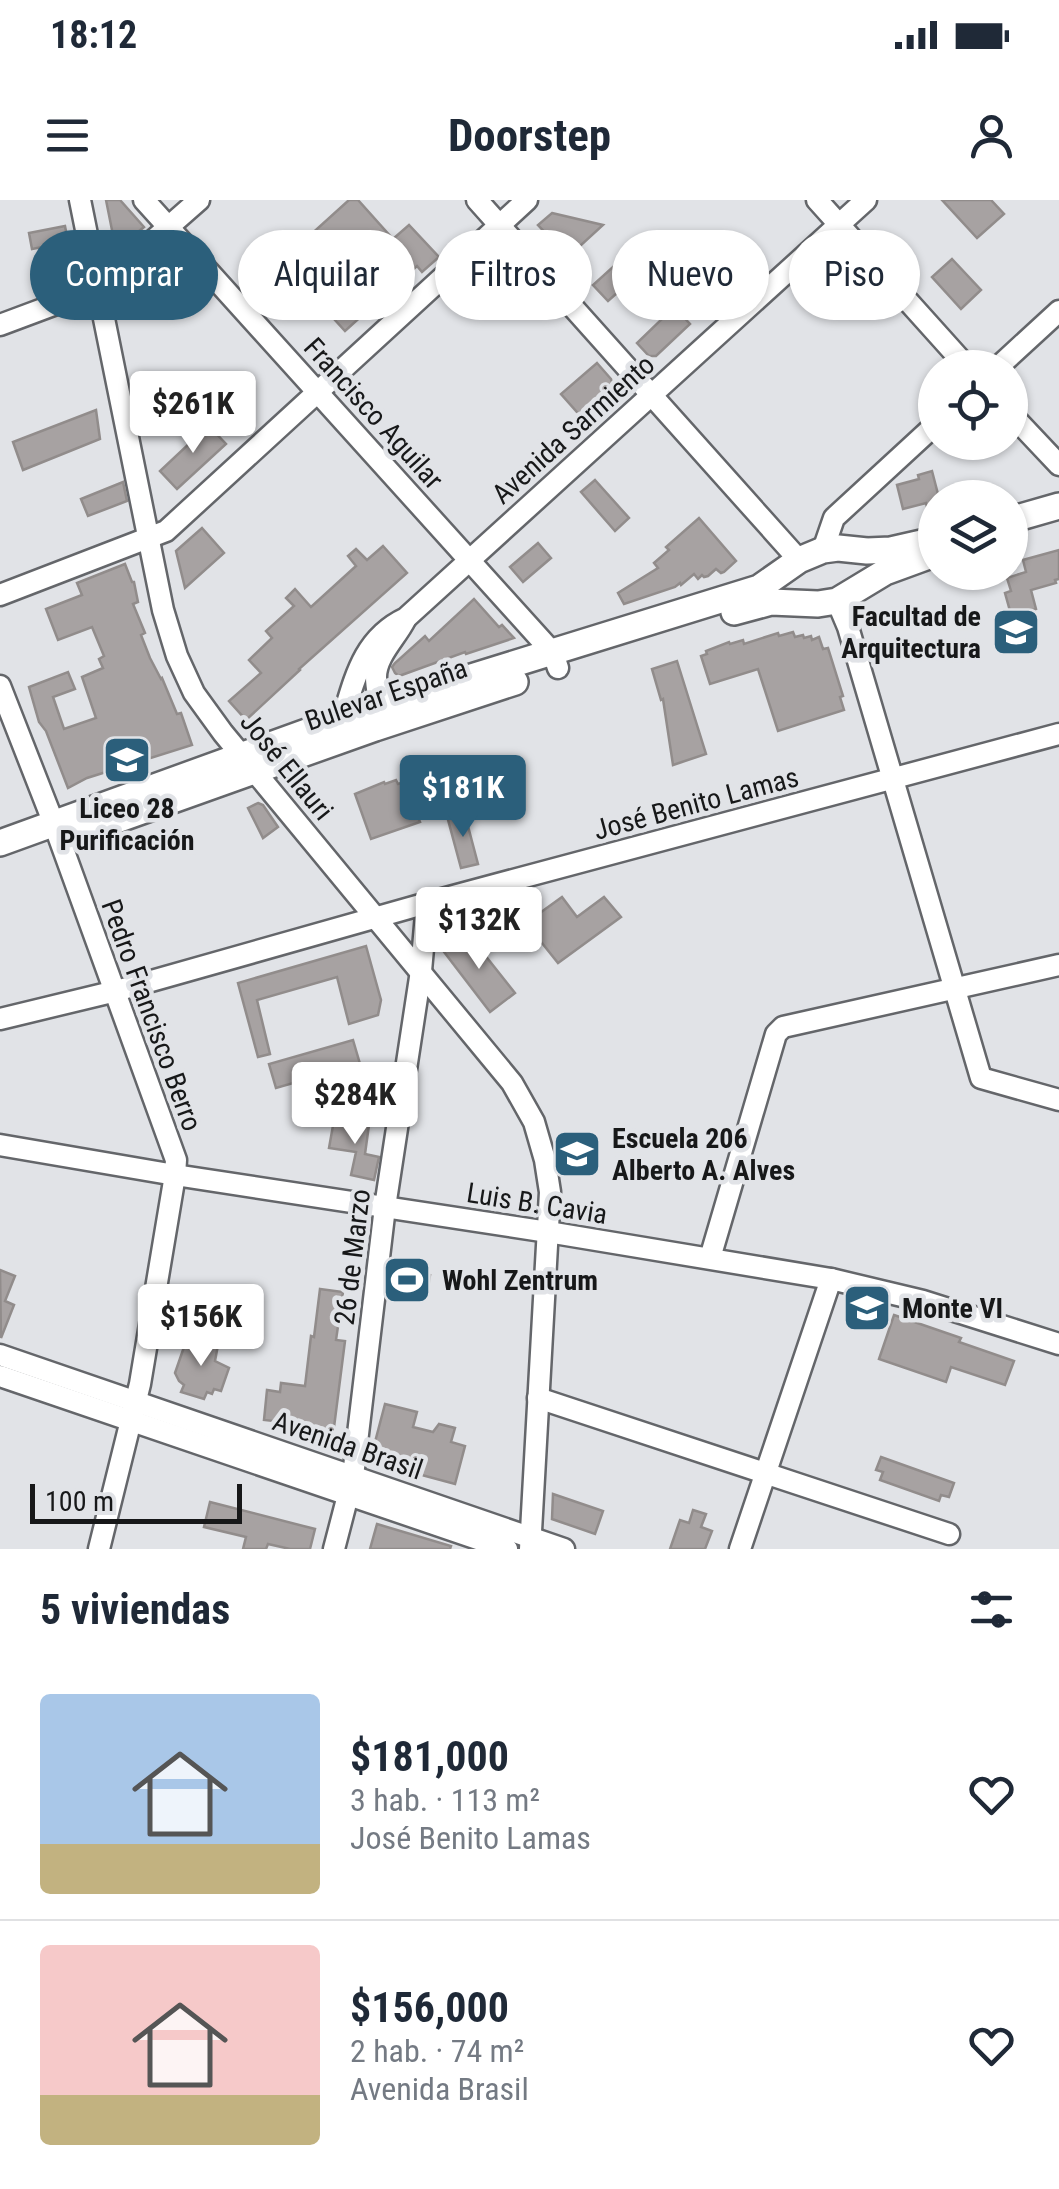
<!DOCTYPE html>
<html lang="es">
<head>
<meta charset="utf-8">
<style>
	:root { --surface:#fff; --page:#f2f2f3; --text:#1f2937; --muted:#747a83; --line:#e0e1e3; --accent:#2b5f7b }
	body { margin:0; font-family:"Roboto Condensed",sans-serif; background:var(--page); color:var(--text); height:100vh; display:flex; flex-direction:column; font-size:38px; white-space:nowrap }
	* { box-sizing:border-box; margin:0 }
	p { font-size:32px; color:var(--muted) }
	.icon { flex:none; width:55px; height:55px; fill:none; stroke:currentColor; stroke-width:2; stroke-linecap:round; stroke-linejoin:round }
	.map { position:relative; height:1349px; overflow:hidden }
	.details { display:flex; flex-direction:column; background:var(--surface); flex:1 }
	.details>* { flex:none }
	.hud { position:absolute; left:30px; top:30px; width:1000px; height:90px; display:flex; gap:20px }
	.controls { position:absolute; left:918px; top:150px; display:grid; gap:20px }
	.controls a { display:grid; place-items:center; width:110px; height:110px; border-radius:50%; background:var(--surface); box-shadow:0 2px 8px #0004; font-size:50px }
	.scale { position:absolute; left:30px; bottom:25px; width:212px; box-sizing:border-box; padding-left:10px; border:5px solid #171819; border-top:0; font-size:28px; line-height:35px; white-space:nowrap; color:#171819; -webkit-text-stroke:8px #e1e3e7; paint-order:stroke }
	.price { position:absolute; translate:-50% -85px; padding:0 22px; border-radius:10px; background:#fff; color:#222; font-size:32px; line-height:65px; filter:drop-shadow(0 2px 5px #0008) }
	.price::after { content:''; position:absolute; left:50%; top:60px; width:30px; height:22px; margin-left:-15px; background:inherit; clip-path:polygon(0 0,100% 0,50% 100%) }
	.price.active { background:var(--accent); color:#fff }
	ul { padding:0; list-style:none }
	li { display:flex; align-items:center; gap:30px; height:250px; padding:0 40px }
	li+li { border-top:2px solid var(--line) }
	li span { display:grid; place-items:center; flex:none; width:280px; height:200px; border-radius:10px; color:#555 }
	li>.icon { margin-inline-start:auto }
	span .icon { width:120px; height:120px; fill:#fffc; stroke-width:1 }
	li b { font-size:42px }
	h2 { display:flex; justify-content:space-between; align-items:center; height:120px; padding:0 40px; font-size:42px }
	.chip { padding:0 35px; border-radius:45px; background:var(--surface); box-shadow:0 2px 8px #0004; font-size:35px; line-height:90px }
	.chip.active { background:var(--accent); color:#fff }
	.status { display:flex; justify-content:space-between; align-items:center; height:70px; padding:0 50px; background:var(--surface); direction:ltr }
	.status svg { height:28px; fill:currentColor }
	header { display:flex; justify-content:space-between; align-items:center; height:130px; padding:0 40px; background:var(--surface); font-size:45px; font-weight:700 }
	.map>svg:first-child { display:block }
	.building { fill:#a7a2a2; stroke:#918c8b; stroke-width:2.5 }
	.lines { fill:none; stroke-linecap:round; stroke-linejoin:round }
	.minor-casing { stroke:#64666a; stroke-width:25 }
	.major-casing { stroke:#64666a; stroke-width:30 }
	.minor { stroke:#fff; stroke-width:20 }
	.major { stroke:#fff; stroke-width:25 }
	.labels { text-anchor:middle; stroke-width:9; stroke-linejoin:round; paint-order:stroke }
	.street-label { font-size:28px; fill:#171819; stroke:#e1e3e7 }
	.poi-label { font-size:28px; font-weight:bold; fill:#171819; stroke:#e1e3e7; text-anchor:start }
</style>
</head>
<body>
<div class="status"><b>18:12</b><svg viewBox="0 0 49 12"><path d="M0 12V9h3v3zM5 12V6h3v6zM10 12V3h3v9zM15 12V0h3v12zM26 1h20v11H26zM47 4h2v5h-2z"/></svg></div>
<header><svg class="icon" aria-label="menu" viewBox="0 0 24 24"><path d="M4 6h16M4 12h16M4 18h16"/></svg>Doorstep<svg class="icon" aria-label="person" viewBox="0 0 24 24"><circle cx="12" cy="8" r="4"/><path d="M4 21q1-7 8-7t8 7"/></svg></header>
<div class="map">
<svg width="1059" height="1349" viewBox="0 0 1059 1349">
	<rect width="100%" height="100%" fill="#e1e3e7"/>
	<g class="building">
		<path d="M 106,0 L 120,0 L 144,27 L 120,47 L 115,45 Z"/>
		<path d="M 349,0 L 358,0 L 393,39 L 409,25 L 439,57 L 422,72 L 417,66 L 345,131 L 293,74 L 302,65 L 300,63 L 317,47 L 308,37 Z"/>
		<path d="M 942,0 L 991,0 L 1004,14 L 977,38 Z"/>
		<path d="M 552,13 L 603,25 L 568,57 L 538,25 Z"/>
		<path d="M 65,26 L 68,42 L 32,49 L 29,33 Z"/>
		<path d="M 645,38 L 660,55 L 608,101 L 593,85 Z"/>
		<path d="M 952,59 L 981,90 L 961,109 L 932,77 Z"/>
		<path d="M 662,94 L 690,124 L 656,156 L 649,156 L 637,143 L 661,120 L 649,106 Z"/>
		<path d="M 597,163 L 611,179 L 613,187 L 611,197 L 584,220 L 561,194 Z"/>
		<path d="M 96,210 L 100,239 L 23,270 L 13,242 Z"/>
		<path d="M 207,224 L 226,244 L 177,289 L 160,271 L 191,242 L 189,240 Z"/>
		<path d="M 932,271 L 939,298 L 935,298 L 935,323 L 931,323 L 926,303 L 903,309 L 897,285 L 919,279 L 918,275 Z"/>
		<path d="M 595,280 L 629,318 L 615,331 L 581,292 Z"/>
		<path d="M 123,282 L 127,301 L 88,316 L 81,299 Z"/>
		<path d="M 699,318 L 736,361 L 724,372 L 721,373 L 716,369 L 708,376 L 704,377 L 702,375 L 698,379 L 694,374 L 681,385 L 680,383 L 675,387 L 624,404 L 618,393 L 658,368 L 654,363 L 669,350 L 666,347 Z"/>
		<path d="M 202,328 L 224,353 L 185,388 L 176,351 Z"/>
		<path d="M 538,343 L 551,358 L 523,382 L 510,367 Z"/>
		<path d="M 383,346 L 407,373 L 299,469 L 300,470 L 246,520 L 229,501 L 261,473 L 249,460 L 272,438 L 266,431 L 294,406 L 286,398 L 295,389 L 311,407 L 356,366 L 348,356 L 356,349 L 367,360 Z"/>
		<path d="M 1059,350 L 1059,379 L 1055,380 L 1056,383 L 1031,390 L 1036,409 L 1012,418 L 1005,393 L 1011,391 L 1007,378 L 1026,372 L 1023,360 Z"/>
		<path d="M 125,364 L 132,382 L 134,382 L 138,402 L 133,404 L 145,433 L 141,435 L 150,458 L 161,479 L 162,478 L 177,514 L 181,513 L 192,545 L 87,578 L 68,588 L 46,531 L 39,522 L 29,487 L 68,472 L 75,489 L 53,497 L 64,529 L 96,518 L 82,477 L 103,468 L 99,459 L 104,456 L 92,427 L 58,440 L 46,409 L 82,395 L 77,383 Z"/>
		<path d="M 474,399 L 499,427 L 502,425 L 514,438 L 466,454 L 465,452 L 399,476 L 395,473 L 392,467 L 395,463 L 425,436 L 429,441 Z"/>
		<path d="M 793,432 L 795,437 L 803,435 L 804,438 L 811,436 L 812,440 L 819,437 L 823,449 L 828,448 L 843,496 L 840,497 L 844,510 L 778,531 L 758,469 L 710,484 L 701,456 L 707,454 L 706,451 L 729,442 L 730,444 L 743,440 L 744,444 L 778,433 L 779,436 Z"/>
		<path d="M 677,461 L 706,554 L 673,565 L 663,499 L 661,500 L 652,469 Z"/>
		<path d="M 396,580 L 398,584 L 404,582 L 420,622 L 371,639 L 355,594 L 384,582 L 385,584 Z"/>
		<path d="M 258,603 L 263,605 L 278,627 L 263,638 L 248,608 Z"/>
		<path d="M 464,611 L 478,664 L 461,668 L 447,616 Z"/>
		<path d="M 562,697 L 577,717 L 604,697 L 621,717 L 558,763 L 526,723 Z"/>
		<path d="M 469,735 L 515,793 L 490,812 L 441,748 Z"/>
		<path d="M 366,746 L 381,800 L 378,815 L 349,824 L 337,777 L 257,800 L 270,854 L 258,857 L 238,783 Z"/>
		<path d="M 353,840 L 360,864 L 276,888 L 269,864 Z"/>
		<path d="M 334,920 L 369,925 L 365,954 L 379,957 L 374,980 L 351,975 L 356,952 L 329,948 Z"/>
		<path d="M 0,1070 L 15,1076 L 5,1101 L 14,1105 L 1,1138 Z"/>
		<path d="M 404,1072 L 430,1075 L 427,1096 L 401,1092 Z"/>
		<path d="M 320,1089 L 343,1092 L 336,1140 L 345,1141 L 332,1243 L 299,1239 L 301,1224 L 264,1220 L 267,1190 L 280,1192 L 281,1183 L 305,1186 L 311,1136 L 314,1137 Z"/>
		<path d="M 894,1115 L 961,1138 L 959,1142 L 1014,1161 L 1005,1185 L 951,1167 L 946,1182 L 879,1159 Z"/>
		<path d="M 195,1137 L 218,1145 L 215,1161 L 229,1168 L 221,1191 L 214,1189 L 212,1194 L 207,1192 L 204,1199 L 181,1192 L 184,1185 L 179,1181 L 175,1173 L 184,1147 L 189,1148 Z"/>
		<path d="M 385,1204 L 417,1212 L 413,1227 L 433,1232 L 439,1224 L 455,1228 L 451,1242 L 465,1246 L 455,1284 L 370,1261 Z"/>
		<path d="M 881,1257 L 954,1283 L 949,1297 L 941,1295 L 939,1301 L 880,1280 L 883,1272 L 876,1270 Z"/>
		<path d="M 553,1294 L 603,1311 L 595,1334 L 552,1319 Z"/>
		<path d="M 210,1302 L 315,1329 L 310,1349 L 290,1349 L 268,1344 L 266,1349 L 243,1349 L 246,1337 L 204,1327 Z"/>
		<path d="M 693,1310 L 706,1314 L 701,1327 L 712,1331 L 705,1349 L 670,1349 L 680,1320 L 689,1323 Z"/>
		<path d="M 377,1324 L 451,1346 L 450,1349 L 370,1349 Z"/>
	</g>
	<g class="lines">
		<g class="minor-casing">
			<g id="minor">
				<path d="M 80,0 L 163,410 L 177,456 L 194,493 L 223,533 L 512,883 L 534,922 L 545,960 L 550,992 L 530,1349"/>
				<path d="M 144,0 L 553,453 L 558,468"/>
				<path d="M 477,0 L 799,360"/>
				<path d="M 817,0 L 968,168"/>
				<path d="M 0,125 L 99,88 L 199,0"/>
				<path d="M 997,168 L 1059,111"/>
				<path d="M 1010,213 L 1059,265"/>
				<path d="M 823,350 L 834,318 L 935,225"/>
				<path d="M 0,395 L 166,331 L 527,0"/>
				<path d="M 837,401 L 848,427 L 981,878 L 1059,900"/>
				<path d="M 0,486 L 54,624 L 176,960 L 175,975 L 140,1184 L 99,1349"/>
				<path d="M 380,517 C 381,503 376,491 376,477 C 376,456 396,438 405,420"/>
				<path d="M 342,520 C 355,478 363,438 406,418 L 866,0"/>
				<path d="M 0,819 L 116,791 L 427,703 L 1059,534"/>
				<path d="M 0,945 L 175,975 L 548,1032 L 831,1079 L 923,1101 L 1059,1144"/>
				<path d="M 710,1058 L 776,834 L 783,827 L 1059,765"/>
				<path d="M 0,1155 L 564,1349"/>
				<path d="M 0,1176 L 507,1349"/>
				<path d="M 538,1198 L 949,1334"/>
				<path d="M 334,1349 L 353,1276 L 385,1007 L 421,771 L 427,703"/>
				<path d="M 740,1349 L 831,1079"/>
			</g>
		</g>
		<g class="major-casing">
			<g id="major">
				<path d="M 1010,320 L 1059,306"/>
				<path d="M 734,412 L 771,402 L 818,404 L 837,401 L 885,372 L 926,357"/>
				<path d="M 80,633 L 375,528 L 515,482"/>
				<path d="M 0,643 L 381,505 L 759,388 L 799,360 L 823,350 L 838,348 L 867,351 L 891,350 L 935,340"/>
			</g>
		</g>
		<use href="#minor" class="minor"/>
		<use href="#major" class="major"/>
	</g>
	<defs>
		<g id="university-square" transform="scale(2.5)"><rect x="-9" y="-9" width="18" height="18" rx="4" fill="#2b5f7b" stroke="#e1e3e7"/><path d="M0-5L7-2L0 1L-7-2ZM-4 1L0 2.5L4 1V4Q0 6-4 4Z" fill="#fff"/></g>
		<g id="school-square" transform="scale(2.5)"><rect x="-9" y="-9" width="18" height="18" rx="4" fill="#2b5f7b" stroke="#e1e3e7"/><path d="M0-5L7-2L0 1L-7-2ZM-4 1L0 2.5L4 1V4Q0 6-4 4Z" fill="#fff"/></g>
		<g id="stadium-square" transform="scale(2.5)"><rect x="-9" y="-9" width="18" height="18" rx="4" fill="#2b5f7b" stroke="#e1e3e7"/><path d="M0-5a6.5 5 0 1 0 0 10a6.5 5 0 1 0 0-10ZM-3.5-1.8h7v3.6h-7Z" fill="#fff"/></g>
	</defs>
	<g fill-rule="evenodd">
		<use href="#university-square" x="1016" y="432"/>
		<use href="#school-square" x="127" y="560"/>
		<use href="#school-square" x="577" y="954"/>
		<use href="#stadium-square" x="407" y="1080"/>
		<use href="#school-square" x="867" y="1108"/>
	</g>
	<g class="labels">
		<g class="street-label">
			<text transform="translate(374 213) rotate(48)" y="10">Francisco Aguilar</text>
			<text transform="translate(573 229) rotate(-42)" y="10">Avenida Sarmiento</text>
			<text transform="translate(386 494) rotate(-19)" y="10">Bulevar España</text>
			<text transform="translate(287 566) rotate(51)" y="10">José Ellauri</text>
			<text transform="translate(696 603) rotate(-15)" y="10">José Benito Lamas</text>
			<text transform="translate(152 815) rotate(70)" y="10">Pedro Francisco Berro</text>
			<text transform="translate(537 1003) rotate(9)" y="10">Luis B. Cavia</text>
			<text transform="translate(352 1057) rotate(-83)" y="10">26 de Marzo</text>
			<text transform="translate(348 1245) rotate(19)" y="10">Avenida Brasil</text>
		</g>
		<g class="poi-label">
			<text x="981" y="426" text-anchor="end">Facultad de<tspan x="981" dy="32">Arquitectura</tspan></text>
			<text x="127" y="618" text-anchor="middle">Liceo 28<tspan x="127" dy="32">Purificación</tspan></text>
			<text x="612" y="948">Escuela 206<tspan x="612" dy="32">Alberto A. Alves</tspan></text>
			<text x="442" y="1090">Wohl Zentrum</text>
			<text x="902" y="1118">Monte VI</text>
		</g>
	</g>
</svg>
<div class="controls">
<a><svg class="icon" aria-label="locate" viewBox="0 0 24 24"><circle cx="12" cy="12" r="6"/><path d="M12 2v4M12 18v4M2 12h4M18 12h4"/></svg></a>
<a><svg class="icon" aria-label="layers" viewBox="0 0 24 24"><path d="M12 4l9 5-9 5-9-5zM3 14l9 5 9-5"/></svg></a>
</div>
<div class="scale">100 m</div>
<b class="price" style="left:193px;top:256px">$261K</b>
<b class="price active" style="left:463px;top:640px">$181K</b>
<b class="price" style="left:479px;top:772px">$132K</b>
<b class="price" style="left:355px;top:947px">$284K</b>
<b class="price" style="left:201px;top:1169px">$156K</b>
<div class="hud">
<a class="chip active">Comprar</a>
<a class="chip">Alquilar</a>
<a class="chip">Filtros</a>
<a class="chip">Nuevo</a>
<a class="chip">Piso</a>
</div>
</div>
<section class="details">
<h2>5 viviendas<svg class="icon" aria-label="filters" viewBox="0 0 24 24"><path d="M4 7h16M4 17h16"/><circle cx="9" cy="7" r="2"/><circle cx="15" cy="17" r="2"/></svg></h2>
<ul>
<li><span style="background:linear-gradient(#a9c7e8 75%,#c2b280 0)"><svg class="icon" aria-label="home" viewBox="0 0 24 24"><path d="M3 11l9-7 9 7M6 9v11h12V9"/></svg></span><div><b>$181,000</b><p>3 hab. · 113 m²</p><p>José Benito Lamas</p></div><svg class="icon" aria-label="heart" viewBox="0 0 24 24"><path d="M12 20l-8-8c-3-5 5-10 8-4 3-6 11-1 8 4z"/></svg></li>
<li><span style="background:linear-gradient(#f6c9c9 75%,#c2b280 0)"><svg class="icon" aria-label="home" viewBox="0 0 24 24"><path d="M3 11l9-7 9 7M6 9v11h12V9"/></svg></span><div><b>$156,000</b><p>2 hab. · 74 m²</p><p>Avenida Brasil</p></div><svg class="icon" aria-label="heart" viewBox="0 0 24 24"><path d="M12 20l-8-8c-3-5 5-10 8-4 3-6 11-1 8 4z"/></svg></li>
</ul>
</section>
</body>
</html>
